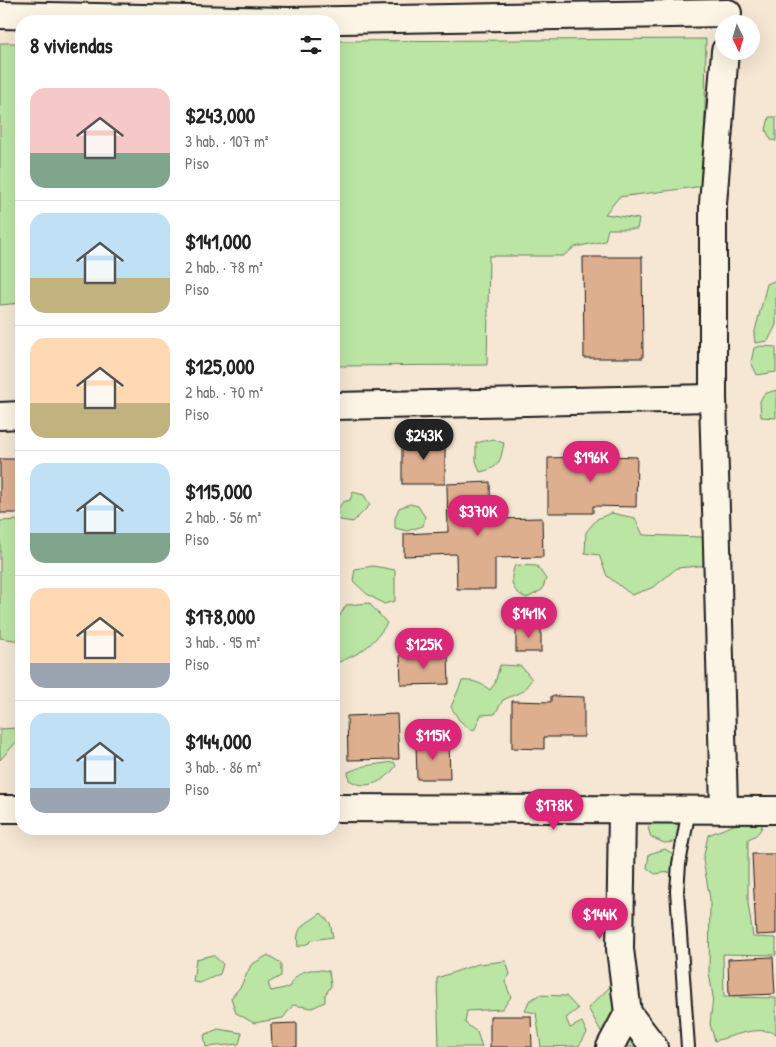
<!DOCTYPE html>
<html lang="es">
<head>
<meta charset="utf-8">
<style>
	:root { --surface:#fff; --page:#f6f6f6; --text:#222; --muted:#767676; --line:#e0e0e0; --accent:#db2777 }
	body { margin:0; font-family:"Patrick Hand",sans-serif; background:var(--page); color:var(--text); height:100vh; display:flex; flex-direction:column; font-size:19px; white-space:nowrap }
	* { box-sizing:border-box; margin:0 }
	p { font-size:16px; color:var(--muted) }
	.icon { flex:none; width:28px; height:28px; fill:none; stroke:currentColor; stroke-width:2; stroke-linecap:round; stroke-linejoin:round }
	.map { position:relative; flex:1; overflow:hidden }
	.sheet { position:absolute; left:15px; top:15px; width:325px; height:820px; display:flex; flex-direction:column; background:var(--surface); border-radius:20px; box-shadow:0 5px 20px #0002 }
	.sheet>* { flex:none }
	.needle { width:32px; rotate:175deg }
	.tools { position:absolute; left:715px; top:15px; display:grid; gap:10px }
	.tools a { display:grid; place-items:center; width:45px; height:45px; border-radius:50%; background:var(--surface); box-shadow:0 5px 20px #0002; font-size:25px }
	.price { position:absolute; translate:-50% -42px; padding:0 11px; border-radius:18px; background:var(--accent); color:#fff; font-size:16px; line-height:32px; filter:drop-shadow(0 1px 2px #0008) }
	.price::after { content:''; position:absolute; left:50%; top:30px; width:15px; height:11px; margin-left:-8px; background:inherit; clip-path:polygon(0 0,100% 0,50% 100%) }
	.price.on { background:#222; color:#fff }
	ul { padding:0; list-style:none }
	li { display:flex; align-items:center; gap:15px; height:125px; padding:0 15px }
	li+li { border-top:1px solid var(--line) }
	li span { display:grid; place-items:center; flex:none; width:140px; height:100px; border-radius:15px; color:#555 }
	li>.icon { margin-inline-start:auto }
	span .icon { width:60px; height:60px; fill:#fffc; stroke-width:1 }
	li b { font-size:21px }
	h2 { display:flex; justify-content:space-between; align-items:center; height:60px; padding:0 15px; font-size:21px }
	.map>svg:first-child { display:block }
	.green { fill:#bae5a3; stroke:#6b8060 }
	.building { fill:#deaf8f; stroke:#1c1c1c }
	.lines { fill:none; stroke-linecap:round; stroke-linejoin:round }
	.service-casing { stroke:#1c1c1c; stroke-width:16 }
	.minor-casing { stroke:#1c1c1c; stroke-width:30 }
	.service { stroke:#fcf5e5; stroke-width:12 }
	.minor { stroke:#fcf5e5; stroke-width:26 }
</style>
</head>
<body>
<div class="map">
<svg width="776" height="1047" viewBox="0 0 776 1047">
	<rect width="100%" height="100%" fill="#f6e7d4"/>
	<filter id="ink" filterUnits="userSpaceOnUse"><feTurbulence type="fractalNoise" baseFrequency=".02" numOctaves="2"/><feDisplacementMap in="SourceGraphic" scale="10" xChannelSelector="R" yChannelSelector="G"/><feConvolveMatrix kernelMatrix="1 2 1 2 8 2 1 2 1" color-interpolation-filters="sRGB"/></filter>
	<g filter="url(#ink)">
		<g class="green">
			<path d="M 706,39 L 704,186 L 619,197 L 605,214 L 639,219 L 637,229 L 608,229 L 605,241 L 575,247 L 563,256 L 489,256 L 487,365 L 334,366 L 334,41 Z"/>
			<path d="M 0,43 L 21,43 L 21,303 L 0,305 Z"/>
			<path d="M 769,117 L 776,117 L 776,141 L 771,140 L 766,130 Z"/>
			<path d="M 776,280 L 776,325 L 768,341 L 755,343 L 754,335 L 767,284 Z"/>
			<path d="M 761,346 L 776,347 L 776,372 L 757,375 L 751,362 L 754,348 Z"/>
			<path d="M 776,390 L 776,418 L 761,417 L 760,401 L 764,394 Z"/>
			<path d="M 493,439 L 504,443 C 500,462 500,468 480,472 L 476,461 L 476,443 Z"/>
			<path d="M 353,492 L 364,495 L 370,505 L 353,522 L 340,520 L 338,508 L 343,502 L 350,500 Z"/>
			<path d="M 410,504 L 418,506 L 425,517 L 423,526 L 407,531 L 395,528 L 395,518 L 399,508 Z"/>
			<path d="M 611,513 L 635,518 L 643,535 L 701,537 L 716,549 L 710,565 L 677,568 L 654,587 L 632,595 L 607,576 L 599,555 L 585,553 L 586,532 L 597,519 Z"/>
			<path d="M 21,520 L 21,641 L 0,638 L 0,521 Z"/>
			<path d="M 515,565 L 537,566 L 546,579 L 542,590 L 527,598 C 511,592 509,580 515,565 Z"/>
			<path d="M 373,566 L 395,570 L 395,601 L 384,604 L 367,594 L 353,581 L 355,569 Z"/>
			<path d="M 369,603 L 387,623 C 372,647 360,654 334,664 L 334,626 L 346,605 Z"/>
			<path d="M 500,665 L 521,666 L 532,679 L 523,691 L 503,700 L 495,714 L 481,715 L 475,729 L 471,730 L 459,720 L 451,707 L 462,681 C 474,680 481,683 490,690 L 495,683 Z"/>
			<path d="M 18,695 L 21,695 L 21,737 L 0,760 L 0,729 L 17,728 Z"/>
			<path d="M 394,762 L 396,766 C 385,782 366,791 349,780 L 348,772 L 364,766 Z"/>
			<path d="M 661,814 L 684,822 L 682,834 L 674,842 L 664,843 L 651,837 L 648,828 Z"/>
			<path d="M 752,818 L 764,818 C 762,830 759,835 748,839 L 748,903 L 753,937 L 776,938 L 776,955 L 723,954 L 724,997 L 776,998 L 776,1034 C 759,1025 733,1036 715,1041 L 710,1024 L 713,997 L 709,972 L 710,899 L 703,860 L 708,835 Z"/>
			<path d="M 665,849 L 682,859 L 677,871 L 655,874 L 647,868 L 649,854 Z"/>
			<path d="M 321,913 L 330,923 L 333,937 L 312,940 L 309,943 L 298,947 C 295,924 305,926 321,913 Z"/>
			<path d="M 213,955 L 223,964 L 220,974 L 200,983 L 193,982 L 196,959 Z"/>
			<path d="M 268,955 L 281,963 L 281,976 L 268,983 L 271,991 L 289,987 C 298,969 311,968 329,971 L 331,986 L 325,995 L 325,1002 L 312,1008 L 293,1005 L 283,1018 L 254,1023 L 236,1013 L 231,998 L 241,986 L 251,965 Z"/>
			<path d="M 506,961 L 510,974 L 505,982 L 511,997 L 502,1009 L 467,1011 L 465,1023 L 477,1032 L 482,1047 L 439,1047 L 437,978 L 478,964 Z"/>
			<path d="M 613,984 L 637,1047 L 610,1047 L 588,1008 Z"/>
			<path d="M 539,995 L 566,996 L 578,1009 L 566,1018 L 570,1028 L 582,1022 L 587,1033 L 579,1046 L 541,1047 L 536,1013 L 525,1011 L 529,1001 Z"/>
			<path d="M 218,1029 L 242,1033 L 239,1044 L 206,1047 L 204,1035 Z"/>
		</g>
		<g class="building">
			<path d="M 583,257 L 642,257 L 643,358 L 584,358 Z"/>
			<rect x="402" y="439" width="43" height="45"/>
			<path d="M 610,456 L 637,457 L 636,507 L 593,506 L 593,513 L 548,513 L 548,458 Z"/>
			<rect x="0" y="459" width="21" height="54"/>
			<path d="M 490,482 L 491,519 L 542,518 L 543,557 L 495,558 L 495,589 L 457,589 L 456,554 L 404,556 L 404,534 L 448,532 L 447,484 Z"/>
			<rect x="516" y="626" width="25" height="26"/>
			<path d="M 448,654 L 449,684 L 401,685 L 400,655 Z"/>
			<path d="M 551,696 L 584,697 L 584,737 L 544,737 L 544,749 L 512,748 L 512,701 L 551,702 Z"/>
			<path d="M 397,714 L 399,759 L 348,760 L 347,716 Z"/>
			<path d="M 449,742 L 450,779 L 417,779 L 416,743 Z"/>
			<path d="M 752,854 L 776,854 L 776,934 L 756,935 Z"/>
			<path d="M 773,957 L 775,994 L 729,996 L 728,959 Z"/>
			<path d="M 490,1016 L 531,1016 L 532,1047 L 490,1047 Z"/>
			<path d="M 297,1023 L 297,1047 L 272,1047 L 271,1024 Z"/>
		</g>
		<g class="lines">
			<g class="service-casing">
				<path id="service" d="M 688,1047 L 677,891 L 679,864 L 689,809"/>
			</g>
			<g class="minor-casing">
				<g id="minor">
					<path d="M 0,15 L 289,21 L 728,13"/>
					<path d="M 334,406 L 713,398"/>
					<path d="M 0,416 L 21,415"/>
					<path d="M 334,808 L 776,810"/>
					<path d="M 724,808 L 713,398 L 713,204 L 725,51"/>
					<path d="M 0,809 L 21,809"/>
					<path d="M 622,811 L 620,949 L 628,1013 L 654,1047"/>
					<path d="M 610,1047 L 628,1013"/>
				</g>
			</g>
			<use href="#service" class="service"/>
			<use href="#minor" class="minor"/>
		</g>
	</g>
</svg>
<div class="tools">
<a><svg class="needle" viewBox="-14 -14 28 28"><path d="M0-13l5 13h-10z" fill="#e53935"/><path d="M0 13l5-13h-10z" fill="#767676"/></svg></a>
</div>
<b class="price on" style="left:424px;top:461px">$243K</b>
<b class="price" style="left:591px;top:483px">$196K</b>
<b class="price" style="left:478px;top:537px">$370K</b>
<b class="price" style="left:529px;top:639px">$141K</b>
<b class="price" style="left:424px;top:670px">$125K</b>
<b class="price" style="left:433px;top:761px">$115K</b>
<b class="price" style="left:554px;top:831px">$178K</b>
<b class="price" style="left:600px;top:940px">$144K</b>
<section class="sheet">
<h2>8 viviendas<svg class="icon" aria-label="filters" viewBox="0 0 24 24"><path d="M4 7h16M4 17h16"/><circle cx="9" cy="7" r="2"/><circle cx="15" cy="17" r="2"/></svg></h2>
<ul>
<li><span style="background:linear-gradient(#f6c9c9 65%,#7fa58c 0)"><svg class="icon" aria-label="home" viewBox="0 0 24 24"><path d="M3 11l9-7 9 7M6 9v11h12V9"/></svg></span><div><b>$243,000</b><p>3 hab. · 107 m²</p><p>Piso</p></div></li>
<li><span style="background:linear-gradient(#bfe0f5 65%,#c2b280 0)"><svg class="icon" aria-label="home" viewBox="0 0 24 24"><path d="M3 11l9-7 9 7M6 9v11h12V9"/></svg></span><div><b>$141,000</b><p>2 hab. · 78 m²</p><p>Piso</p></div></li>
<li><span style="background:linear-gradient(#ffd9b3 65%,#c2b280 0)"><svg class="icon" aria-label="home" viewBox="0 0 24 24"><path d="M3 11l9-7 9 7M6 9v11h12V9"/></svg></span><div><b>$125,000</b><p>2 hab. · 70 m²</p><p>Piso</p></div></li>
<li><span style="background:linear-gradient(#bfe0f5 70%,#7fa58c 0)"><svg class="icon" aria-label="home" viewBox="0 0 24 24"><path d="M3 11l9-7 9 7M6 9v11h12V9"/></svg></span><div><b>$115,000</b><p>2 hab. · 56 m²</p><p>Piso</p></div></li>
<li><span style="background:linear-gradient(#ffd9b3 75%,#9aa5b1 0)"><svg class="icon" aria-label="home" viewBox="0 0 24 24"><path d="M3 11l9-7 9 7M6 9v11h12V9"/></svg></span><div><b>$178,000</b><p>3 hab. · 95 m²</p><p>Piso</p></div></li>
<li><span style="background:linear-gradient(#bfe0f5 75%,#9aa5b1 0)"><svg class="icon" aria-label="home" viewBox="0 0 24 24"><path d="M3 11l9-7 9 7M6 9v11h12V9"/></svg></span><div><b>$144,000</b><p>3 hab. · 86 m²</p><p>Piso</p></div></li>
</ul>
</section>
</div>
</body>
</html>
